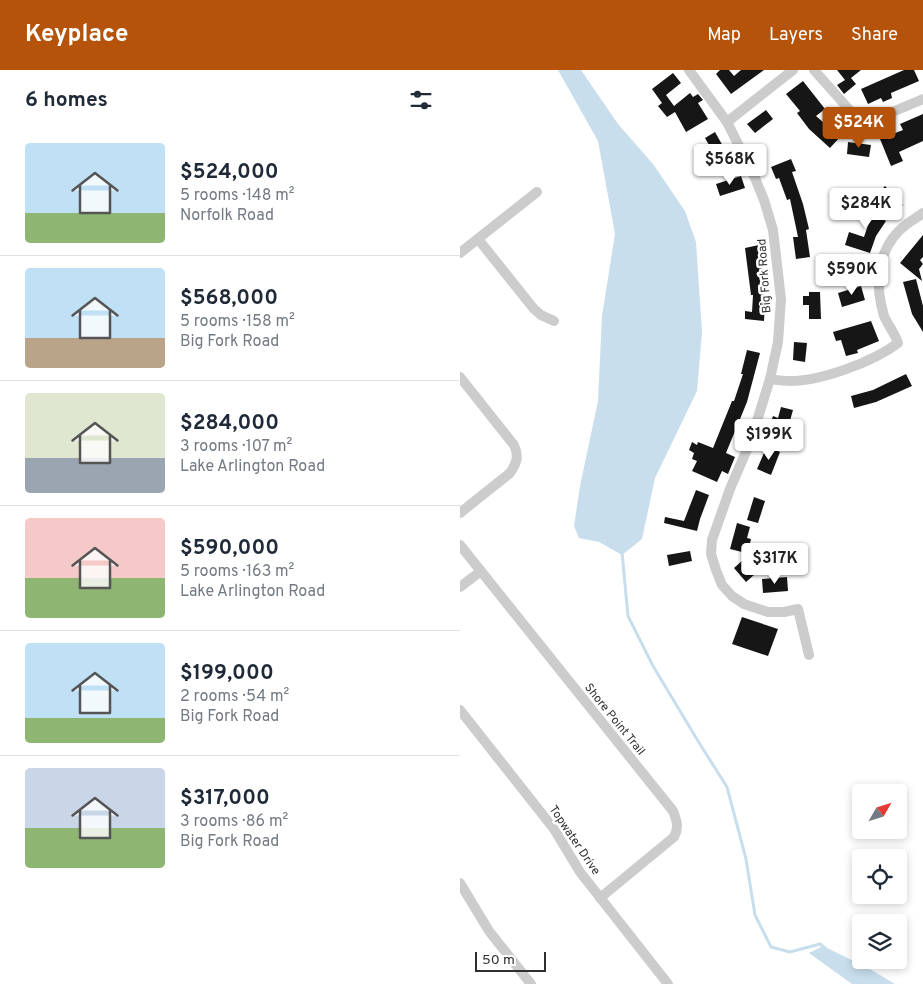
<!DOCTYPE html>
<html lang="en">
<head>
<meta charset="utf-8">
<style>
	:root { --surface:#fff; --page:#f2f2f3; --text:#1f2937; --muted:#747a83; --line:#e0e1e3; --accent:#b45309 }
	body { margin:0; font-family:Overpass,sans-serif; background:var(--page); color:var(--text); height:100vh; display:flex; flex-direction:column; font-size:19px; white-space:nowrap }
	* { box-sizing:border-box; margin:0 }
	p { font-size:16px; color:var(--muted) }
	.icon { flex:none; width:28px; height:28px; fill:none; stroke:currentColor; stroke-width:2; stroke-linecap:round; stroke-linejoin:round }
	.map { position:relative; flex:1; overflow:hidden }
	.details { display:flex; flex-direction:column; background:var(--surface); width:460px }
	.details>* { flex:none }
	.needle { width:32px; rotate:51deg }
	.fabs { position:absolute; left:392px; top:714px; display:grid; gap:10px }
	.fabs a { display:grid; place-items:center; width:55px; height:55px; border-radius:5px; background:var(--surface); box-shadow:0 2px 8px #0003; font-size:25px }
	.scale { position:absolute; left:15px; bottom:12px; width:71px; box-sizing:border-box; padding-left:5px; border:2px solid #2f2f2f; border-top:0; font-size:14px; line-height:18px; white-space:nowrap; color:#2f2f2f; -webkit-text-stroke:4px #fff; paint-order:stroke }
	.price { position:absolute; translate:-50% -42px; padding:0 11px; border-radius:5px; background:#fff; color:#222; font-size:16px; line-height:32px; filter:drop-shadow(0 1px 2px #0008) }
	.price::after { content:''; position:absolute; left:50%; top:30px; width:15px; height:11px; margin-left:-8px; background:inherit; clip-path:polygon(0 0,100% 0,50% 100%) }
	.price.current { background:var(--accent); color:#fff }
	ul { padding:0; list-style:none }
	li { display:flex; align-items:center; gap:15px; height:125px; padding:0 25px }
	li+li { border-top:1px solid var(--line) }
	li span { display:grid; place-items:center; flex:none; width:140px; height:100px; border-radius:5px; color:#555 }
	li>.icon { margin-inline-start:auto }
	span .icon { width:60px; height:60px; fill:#fffc; stroke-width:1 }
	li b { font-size:21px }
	h2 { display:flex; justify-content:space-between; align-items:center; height:60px; padding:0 25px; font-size:21px }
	header { display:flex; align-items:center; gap:30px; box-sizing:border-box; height:70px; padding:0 25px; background:var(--accent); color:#fff }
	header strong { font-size:24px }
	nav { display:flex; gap:28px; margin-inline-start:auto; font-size:18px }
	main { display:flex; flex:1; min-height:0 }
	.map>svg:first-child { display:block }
	.water { fill:#c8deed }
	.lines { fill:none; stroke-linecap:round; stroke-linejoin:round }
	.stream { stroke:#c8deed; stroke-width:3 }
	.building { fill:#161616 }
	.street { stroke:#ccc; stroke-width:10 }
	.labels { text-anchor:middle; stroke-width:5; stroke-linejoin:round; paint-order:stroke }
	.street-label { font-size:12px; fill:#2f2f2f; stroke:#fff }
</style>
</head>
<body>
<header>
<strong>Keyplace</strong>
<nav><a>Map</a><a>Layers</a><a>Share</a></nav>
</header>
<main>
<section class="details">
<h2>6 homes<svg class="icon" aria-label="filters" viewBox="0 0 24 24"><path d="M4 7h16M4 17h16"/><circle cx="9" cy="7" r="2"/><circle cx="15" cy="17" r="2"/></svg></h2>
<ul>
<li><span style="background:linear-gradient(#bfe0f5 70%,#8fb573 0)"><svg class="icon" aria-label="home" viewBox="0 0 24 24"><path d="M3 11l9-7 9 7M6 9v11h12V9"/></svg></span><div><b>$524,000</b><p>5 rooms · 148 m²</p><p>Norfolk Road</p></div></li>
<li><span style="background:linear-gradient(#bfe0f5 70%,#b9a48a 0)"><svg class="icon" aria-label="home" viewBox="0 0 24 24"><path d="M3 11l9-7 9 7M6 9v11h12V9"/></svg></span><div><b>$568,000</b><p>5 rooms · 158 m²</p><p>Big Fork Road</p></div></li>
<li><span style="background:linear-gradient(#dfe7d0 65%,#9aa5b1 0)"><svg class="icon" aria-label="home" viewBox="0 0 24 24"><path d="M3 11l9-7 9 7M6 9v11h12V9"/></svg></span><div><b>$284,000</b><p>3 rooms · 107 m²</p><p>Lake Arlington Road</p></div></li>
<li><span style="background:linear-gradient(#f6c9c9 60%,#8fb573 0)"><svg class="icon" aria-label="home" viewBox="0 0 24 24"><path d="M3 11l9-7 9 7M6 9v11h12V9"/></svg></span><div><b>$590,000</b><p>5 rooms · 163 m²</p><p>Lake Arlington Road</p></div></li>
<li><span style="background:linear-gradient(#bfe0f5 75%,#8fb573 0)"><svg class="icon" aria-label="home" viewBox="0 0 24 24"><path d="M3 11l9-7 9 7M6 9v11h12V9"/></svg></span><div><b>$199,000</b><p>2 rooms · 54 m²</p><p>Big Fork Road</p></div></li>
<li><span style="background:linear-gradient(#c9d6e8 60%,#8fb573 0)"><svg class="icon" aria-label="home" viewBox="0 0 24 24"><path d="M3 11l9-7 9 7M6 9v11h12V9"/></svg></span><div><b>$317,000</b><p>3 rooms · 86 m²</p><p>Big Fork Road</p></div></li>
</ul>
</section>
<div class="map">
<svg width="463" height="914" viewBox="0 0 463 914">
	<rect width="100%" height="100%" fill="#fff"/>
	<g class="water">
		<path d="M 98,0 L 121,0 L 158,54 L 193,94 L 225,141 L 236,172 L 242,262 L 237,321 L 195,408 L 182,469 L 162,485 L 139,472 L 119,468 L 114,456 L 120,416 L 138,331 L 142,246 L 155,164 L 138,71 Z"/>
		<path d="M 363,876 L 408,898 L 435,914 L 392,914 L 349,883 Z"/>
	</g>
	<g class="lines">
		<path class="stream" d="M 162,482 L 168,546 L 193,596 L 238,671 L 267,717 L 286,789 L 295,845 L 311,877 L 330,882 L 360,874 L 365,878"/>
	</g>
	<g class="building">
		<path d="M 260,0 L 269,0 L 274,6 L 281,0 L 304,0 L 271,24 L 256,4 Z"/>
		<path d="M 377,0 L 401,0 L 391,8 L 396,14 L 384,24 L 377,15 L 385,10 Z"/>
		<path d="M 444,0 L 454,0 L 459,11 L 431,23 L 432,28 L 423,32 L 421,28 L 408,34 L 401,19 Z"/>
		<path d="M 213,3 L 221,13 L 206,25 L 214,36 L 230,23 L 233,27 L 238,24 L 243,30 L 238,33 L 248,49 L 226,62 L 215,42 L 207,47 L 198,36 L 202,33 L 192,19 Z"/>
		<path d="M 343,11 L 365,39 L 356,46 L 380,67 L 370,78 L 349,59 L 337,43 L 340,41 L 326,24 Z"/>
		<path d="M 306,40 L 313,49 L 295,63 L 287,54 Z"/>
		<path d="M 463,44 L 463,71 L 439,82 L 443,91 L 431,96 L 420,69 L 443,60 L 440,54 Z"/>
		<path d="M 255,62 L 264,78 L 254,84 L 245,68 Z"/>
		<path d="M 388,72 L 411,75 L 409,87 L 387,84 Z"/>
		<path d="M 331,89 L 336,101 L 332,102 L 343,134 L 349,159 L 346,160 L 350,187 L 336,189 L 333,167 L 338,167 L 330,129 L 327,130 L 319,108 L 316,109 L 311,97 Z"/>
		<path d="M 281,106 L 285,118 L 260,126 L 256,114 Z"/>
		<path d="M 425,116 L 443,135 L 434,144 L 416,125 Z"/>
		<path d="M 399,134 L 426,151 L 416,166 L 410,183 L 385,175 L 389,162 L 404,167 L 408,155 L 393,145 Z"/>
		<path d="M 463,165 L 463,187 L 460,190 L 463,194 L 459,199 L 462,211 L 440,193 Z"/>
		<path d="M 299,175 L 302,196 L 305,232 L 304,251 L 285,249 L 285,241 L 292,242 L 293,225 L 291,225 L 285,178 Z"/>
		<path d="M 456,209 L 463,236 L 463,262 L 452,244 L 443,212 Z"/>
		<path d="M 401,216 L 405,230 L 382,237 L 378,223 Z"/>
		<path d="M 349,222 L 360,222 L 361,249 L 349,249 L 349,235 L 343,235 L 343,226 L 349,226 Z"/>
		<path d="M 411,251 L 419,271 L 397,280 L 398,283 L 386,286 L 381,270 L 376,271 L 373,262 Z"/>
		<path d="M 334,272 L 347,273 L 345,292 L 333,290 Z"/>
		<path d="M 287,280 L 300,283 L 287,332 L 266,383 L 275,387 L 268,404 L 262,401 L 257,412 L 232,401 L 237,391 L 232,389 L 234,383 L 229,380 L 232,372 L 237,375 L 238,372 L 253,378 L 272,331 L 274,331 L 283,304 L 281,304 Z"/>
		<path d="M 446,304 L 452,316 L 416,332 L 394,338 L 391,326 L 413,320 Z"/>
		<path d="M 321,337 L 333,340 L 326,365 L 314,362 L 315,357 L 310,355 L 313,346 L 318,348 Z"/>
		<path d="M 307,376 L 320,382 L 311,405 L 297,399 Z"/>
		<path d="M 236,420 L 249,425 L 240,449 L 237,461 L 204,453 L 205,447 L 224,451 Z"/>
		<path d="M 294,427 L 305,431 L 298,453 L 287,450 Z"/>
		<path d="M 277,453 L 290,457 L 287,468 L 291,469 L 289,478 L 284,476 L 282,482 L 270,479 Z"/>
		<path d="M 230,481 L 232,491 L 209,496 L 207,485 Z"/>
		<path d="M 283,490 L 295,504 L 286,512 L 274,498 Z"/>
		<path d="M 327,507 L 328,521 L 303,523 L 302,509 Z"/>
		<path d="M 282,547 L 318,559 L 308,586 L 272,574 Z"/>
	</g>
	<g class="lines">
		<g class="street">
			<path d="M 229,0 L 267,52 L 295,108 L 304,130 L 313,160 L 321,229 L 318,272 L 310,309 L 291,370 L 270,419 L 252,470 L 251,484 L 256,500 L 262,515 L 272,526 L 284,534 L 308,542 L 324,542 L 338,539 L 349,585"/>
			<path d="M 354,0 L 393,44 L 407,50 L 418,48 L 463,29"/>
			<path d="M 267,52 L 333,0"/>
			<path d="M 18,169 L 74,239 L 81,245 L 94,251"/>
			<path d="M 0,183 L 77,122"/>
			<path d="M 0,307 L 54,375 C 59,386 57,393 50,403 L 0,443"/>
			<path d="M 310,309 C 317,310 323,311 330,311 C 361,311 413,292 438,273 C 435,264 428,255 424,246 C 423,242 422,238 421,234 C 415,205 421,173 447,154 C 452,150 458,147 463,143"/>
			<path d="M 0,475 L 213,741 C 217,751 219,758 214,767 L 140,828"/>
			<path d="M 0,517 L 21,501"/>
			<path d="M 0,640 L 94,759 L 120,802 L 208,914"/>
			<path d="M 0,813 L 29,861 L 71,914"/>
		</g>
	</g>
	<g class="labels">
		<g class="street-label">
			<text transform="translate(304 206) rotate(-94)" y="4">Big Fork Road</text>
			<text transform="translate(155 649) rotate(51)" y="4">Shore Point Trail</text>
			<text transform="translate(115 770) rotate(56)" y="4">Topwater Drive</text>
		</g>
	</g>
</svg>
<div class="fabs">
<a><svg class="needle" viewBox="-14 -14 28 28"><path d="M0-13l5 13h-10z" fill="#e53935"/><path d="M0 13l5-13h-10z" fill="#747a83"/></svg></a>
<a><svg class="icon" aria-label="locate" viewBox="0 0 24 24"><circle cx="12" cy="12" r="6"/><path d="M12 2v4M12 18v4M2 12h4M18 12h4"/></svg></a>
<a><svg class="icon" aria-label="layers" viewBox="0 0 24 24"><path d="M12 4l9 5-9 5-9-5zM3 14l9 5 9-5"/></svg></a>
</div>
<div class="scale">50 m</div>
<b class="price current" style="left:399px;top:79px">$524K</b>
<b class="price" style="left:270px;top:116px">$568K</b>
<b class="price" style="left:406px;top:160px">$284K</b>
<b class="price" style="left:392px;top:226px">$590K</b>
<b class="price" style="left:309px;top:391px">$199K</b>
<b class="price" style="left:315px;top:515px">$317K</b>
</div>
</main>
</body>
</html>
